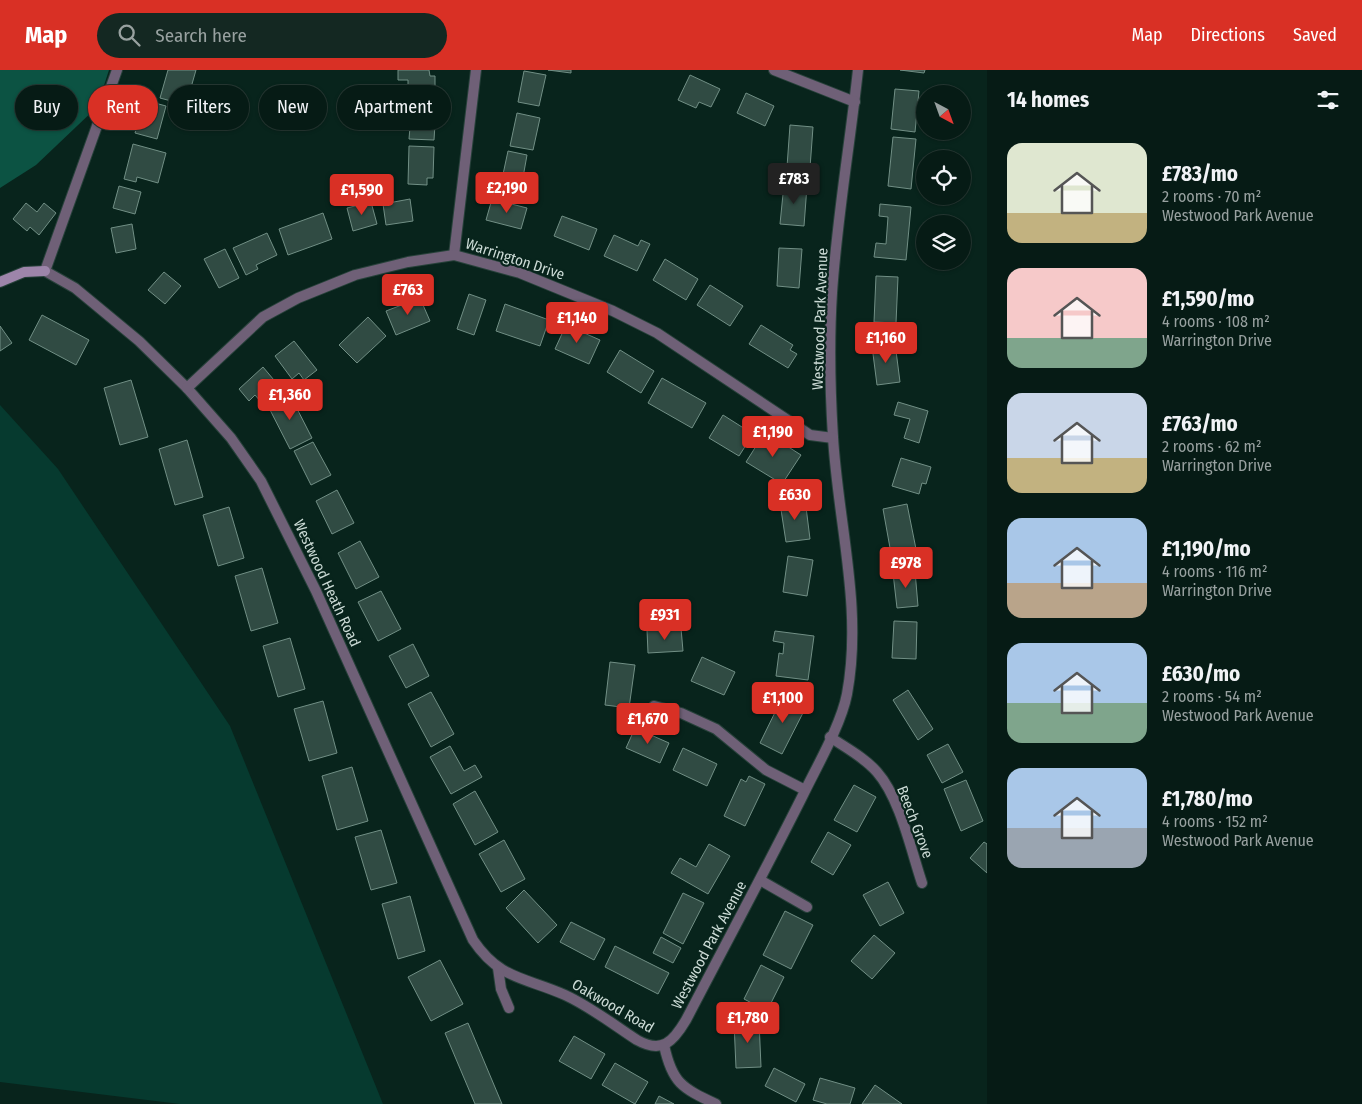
<!DOCTYPE html>
<html lang="en">
<head>
<meta charset="utf-8">
<style>
	:root { --surface:#061b15; --page:#142822; --text:#f1f3f6; --muted:#98a1a0; --line:#273934; --accent:#d93025 }
	body { margin:0; font-family:"Fira Sans Condensed",sans-serif; background:var(--page); color:var(--text); height:100vh; display:flex; flex-direction:column; font-size:19px; white-space:nowrap }
	* { box-sizing:border-box; margin:0 }
	p { font-size:16px; color:var(--muted) }
	.icon { flex:none; width:28px; height:28px; fill:none; stroke:currentColor; stroke-width:2; stroke-linecap:round; stroke-linejoin:round }
	.map { position:relative; flex:1; overflow:hidden }
	.panel { display:flex; flex-direction:column; background:var(--surface); width:375px }
	.panel>* { flex:none }
	.guide { position:absolute; left:15px; top:15px; width:475px; height:45px; display:flex; gap:10px }
	.needle { width:32px; rotate:139deg }
	.buttons { position:absolute; left:916px; top:15px; display:grid; gap:10px }
	.buttons a { display:grid; place-items:center; width:55px; height:55px; border-radius:50%; background:var(--surface); box-shadow:0 1px 4px #0004,0 0 0 1px var(--line); font-size:25px }
	.price { position:absolute; translate:-50% -42px; padding:0 11px; border-radius:5px; background:var(--accent); color:#fff; font-size:16px; line-height:32px; filter:drop-shadow(0 1px 2px #0008) }
	.price::after { content:''; position:absolute; left:50%; top:30px; width:15px; height:11px; margin-left:-8px; background:inherit; clip-path:polygon(0 0,100% 0,50% 100%) }
	.price.on { background:#222; color:#fff }
	ul { padding:0; list-style:none }
	li { display:flex; align-items:center; gap:15px; height:125px; padding:0 20px }
	li span { display:grid; place-items:center; flex:none; width:140px; height:100px; border-radius:15px; color:#555 }
	li>.icon { margin-inline-start:auto }
	span .icon { width:60px; height:60px; fill:#fffc; stroke-width:1 }
	li b { font-size:21px }
	h2 { display:flex; justify-content:space-between; align-items:center; height:60px; padding:0 20px; font-size:21px }
	.chip { padding:0 18px; border-radius:22px; background:var(--surface); box-shadow:0 1px 4px #0004,0 0 0 1px var(--line); font-size:18px; line-height:45px }
	.chip.on { background:var(--accent); color:#fff }
	header { display:flex; align-items:center; gap:30px; box-sizing:border-box; height:70px; padding:0 25px; background:var(--accent); color:#fff }
	header strong { font-size:24px }
	nav { display:flex; gap:28px; margin-inline-start:auto; font-size:18px }
	.search { width:350px; height:45px; background:var(--page); display:flex; align-items:center; gap:12px; box-sizing:border-box; padding:0 18px; border-radius:28px; color:var(--muted); font-size:19px }
	main { display:flex; flex:1; min-height:0 }
	.map>svg:first-child { display:block }
	.green { fill:#063a2f }
	.forest { fill:#0c5343 }
	.building { fill:#304b43; stroke:#718f85 }
	.lines { fill:none; stroke-linecap:round; stroke-linejoin:round }
	.street-casing { stroke:#27413a; stroke-width:12 }
	.secondary-casing { stroke:#27413a; stroke-width:12 }
	.street { stroke:#6f6077; stroke-width:10 }
	.secondary { stroke:#9d85aa; stroke-width:10 }
	.labels { text-anchor:middle; stroke-width:4.5; stroke-linejoin:round; paint-order:stroke }
	.street-label { font-size:15px; fill:#ccdbd6; stroke:#08241c }
</style>
</head>
<body>
<header>
<strong>Map</strong>
<div class="search"><svg class="icon" aria-label="search" viewBox="0 0 24 24"><circle cx="10" cy="10" r="6"/><path d="M15 15l6 6"/></svg>Search here</div>
<nav><a>Map</a><a>Directions</a><a>Saved</a></nav>
</header>
<main>
<div class="map">
<svg width="987" height="1034" viewBox="0 0 987 1034">
	<rect width="100%" height="100%" fill="#08241c"/>
	<path class="green" d="M 0,335 L 58,399 L 230,656 L 383,1034 L 180,1034 L 0,1012 Z"/>
	<path class="forest" d="M 0,0 L 109,0 L 97,37 L 36,95 L 0,118 Z"/>
	<g class="building">
		<path d="M 168,0 L 196,0 L 186,35 L 160,28 Z"/>
		<path d="M 398,0 L 429,0 L 430,6 L 435,6 L 435,22 L 408,23 L 408,10 L 398,10 Z"/>
		<path d="M 548,0 L 571,0 L 571,3 Z"/>
		<path d="M 900,0 L 925,0 L 924,3 Z"/>
		<path d="M 524,1 L 546,5 L 539,36 L 518,32 Z"/>
		<path d="M 690,5 L 720,19 L 711,37 L 699,32 L 696,38 L 678,30 Z"/>
		<path d="M 895,19 L 919,21 L 915,62 L 891,59 Z"/>
		<path d="M 746,23 L 774,36 L 765,56 L 737,43 Z"/>
		<path d="M 144,30 L 166,36 L 157,69 L 135,63 Z"/>
		<path d="M 406,37 L 436,38 L 434,70 L 409,69 L 410,57 L 405,57 Z"/>
		<path d="M 517,43 L 540,48 L 533,80 L 510,76 Z"/>
		<path d="M 790,55 L 813,57 L 810,98 L 787,97 Z"/>
		<path d="M 893,67 L 916,69 L 911,119 L 888,116 Z"/>
		<path d="M 133,74 L 166,83 L 158,113 L 137,107 L 136,112 L 124,109 Z"/>
		<path d="M 409,76 L 434,77 L 433,108 L 427,108 L 427,115 L 408,114 Z"/>
		<path d="M 508,81 L 527,85 L 522,113 L 502,109 Z"/>
		<path d="M 784,114 L 807,116 L 804,156 L 780,154 Z"/>
		<path d="M 119,116 L 141,122 L 135,144 L 113,138 Z"/>
		<path d="M 410,129 L 413,151 L 386,155 L 383,134 Z"/>
		<path d="M 492,129 L 527,138 L 521,159 L 486,150 Z"/>
		<path d="M 371,132 L 377,154 L 353,161 L 347,138 Z"/>
		<path d="M 26,133 L 37,142 L 44,133 L 56,143 L 39,165 L 30,157 L 27,161 L 13,149 Z"/>
		<path d="M 880,134 L 911,137 L 906,190 L 874,187 L 876,173 L 886,174 L 888,147 L 879,146 Z"/>
		<path d="M 323,143 L 332,169 L 288,185 L 279,159 Z"/>
		<path d="M 562,146 L 597,159 L 589,180 L 554,166 Z"/>
		<path d="M 132,154 L 136,179 L 116,183 L 111,158 Z"/>
		<path d="M 267,163 L 277,185 L 256,195 L 258,199 L 246,205 L 233,178 Z"/>
		<path d="M 614,165 L 638,176 L 641,170 L 650,174 L 637,201 L 604,186 Z"/>
		<path d="M 779,178 L 802,179 L 799,218 L 777,216 Z"/>
		<path d="M 225,179 L 239,208 L 219,218 L 204,189 Z"/>
		<path d="M 665,189 L 698,209 L 686,230 L 653,210 Z"/>
		<path d="M 164,202 L 181,216 L 165,234 L 148,220 Z"/>
		<path d="M 876,206 L 898,207 L 896,253 L 874,252 Z"/>
		<path d="M 710,215 L 743,236 L 730,256 L 697,235 Z"/>
		<path d="M 469,224 L 486,230 L 474,265 L 457,259 Z"/>
		<path d="M 420,228 L 430,251 L 396,265 L 386,241 Z"/>
		<path d="M 505,234 L 549,250 L 540,276 L 496,261 Z"/>
		<path d="M 42,245 L 89,270 L 76,295 L 29,270 Z"/>
		<path d="M 368,247 L 386,266 L 357,293 L 339,275 Z"/>
		<path d="M 566,255 L 600,270 L 589,294 L 555,279 Z"/>
		<path d="M 761,255 L 793,275 L 790,280 L 797,284 L 788,298 L 749,274 Z"/>
		<path d="M 0,256 L 12,273 L 0,281 Z"/>
		<path d="M 294,271 L 317,300 L 304,310 L 299,303 L 292,309 L 275,286 Z"/>
		<path d="M 895,273 L 900,312 L 877,315 L 872,276 Z"/>
		<path d="M 620,280 L 654,301 L 641,323 L 607,302 Z"/>
		<path d="M 263,297 L 279,316 L 261,332 L 255,325 L 249,331 L 239,319 Z"/>
		<path d="M 662,308 L 706,333 L 692,358 L 648,333 Z"/>
		<path d="M 131,310 L 148,367 L 120,375 L 104,318 Z"/>
		<path d="M 289,323 L 312,368 L 290,379 L 267,334 Z"/>
		<path d="M 898,332 L 928,341 L 919,373 L 904,368 L 910,349 L 894,345 Z"/>
		<path d="M 723,345 L 753,364 L 739,386 L 709,368 Z"/>
		<path d="M 765,362 L 801,385 L 782,414 L 746,392 Z"/>
		<path d="M 187,370 L 203,427 L 175,435 L 159,379 Z"/>
		<path d="M 313,372 L 331,405 L 311,415 L 294,381 Z"/>
		<path d="M 901,388 L 931,397 L 926,414 L 922,413 L 919,424 L 892,416 Z"/>
		<path d="M 337,420 L 354,453 L 332,464 L 316,431 Z"/>
		<path d="M 805,429 L 810,469 L 786,472 L 780,433 Z"/>
		<path d="M 907,434 L 917,484 L 892,489 L 883,439 Z"/>
		<path d="M 229,437 L 244,488 L 218,496 L 203,445 Z"/>
		<path d="M 360,471 L 379,507 L 356,519 L 338,483 Z"/>
		<path d="M 788,486 L 813,490 L 807,526 L 783,522 Z"/>
		<path d="M 262,498 L 278,553 L 251,561 L 235,506 Z"/>
		<path d="M 915,501 L 918,536 L 897,538 L 893,503 Z"/>
		<path d="M 381,521 L 401,559 L 378,571 L 358,532 Z"/>
		<path d="M 894,551 L 917,552 L 916,589 L 892,588 Z"/>
		<path d="M 681,558 L 683,581 L 648,583 L 647,560 Z"/>
		<path d="M 775,561 L 814,566 L 808,610 L 776,606 L 779,583 L 783,584 L 784,573 L 773,571 Z"/>
		<path d="M 290,568 L 305,619 L 278,627 L 263,576 Z"/>
		<path d="M 413,574 L 429,606 L 406,618 L 389,586 Z"/>
		<path d="M 702,587 L 735,602 L 724,625 L 691,611 Z"/>
		<path d="M 610,592 L 635,595 L 629,638 L 605,635 Z"/>
		<path d="M 908,620 L 933,659 L 918,670 L 893,630 Z"/>
		<path d="M 431,622 L 454,664 L 431,677 L 408,634 Z"/>
		<path d="M 784,624 L 807,635 L 782,684 L 760,673 Z"/>
		<path d="M 323,631 L 337,683 L 309,691 L 294,639 Z"/>
		<path d="M 635,658 L 669,673 L 660,693 L 626,678 Z"/>
		<path d="M 948,674 L 963,702 L 942,713 L 927,685 Z"/>
		<path d="M 450,676 L 464,701 L 475,695 L 482,707 L 451,724 L 430,687 Z"/>
		<path d="M 683,678 L 717,694 L 707,716 L 673,700 Z"/>
		<path d="M 352,697 L 368,751 L 337,760 L 322,706 Z"/>
		<path d="M 749,706 L 765,714 L 745,756 L 724,746 L 741,709 L 746,712 Z"/>
		<path d="M 966,710 L 983,751 L 961,761 L 944,719 Z"/>
		<path d="M 854,715 L 876,727 L 857,762 L 834,750 Z"/>
		<path d="M 475,721 L 498,762 L 475,775 L 453,734 Z"/>
		<path d="M 381,760 L 397,813 L 371,820 L 355,767 Z"/>
		<path d="M 828,762 L 851,775 L 833,805 L 811,792 Z"/>
		<path d="M 504,770 L 525,809 L 501,822 L 479,784 Z"/>
		<path d="M 984,772 L 987,774 L 987,803 L 970,788 Z"/>
		<path d="M 709,774 L 730,786 L 708,824 L 671,803 L 680,788 L 696,797 Z"/>
		<path d="M 888,812 L 904,843 L 880,856 L 863,825 Z"/>
		<path d="M 524,820 L 557,855 L 538,873 L 506,838 Z"/>
		<path d="M 683,823 L 704,833 L 683,874 L 663,863 Z"/>
		<path d="M 410,826 L 425,881 L 398,889 L 382,834 Z"/>
		<path d="M 785,841 L 813,855 L 791,899 L 763,885 Z"/>
		<path d="M 571,852 L 605,869 L 594,890 L 560,872 Z"/>
		<path d="M 874,865 L 895,883 L 872,909 L 851,891 Z"/>
		<path d="M 661,867 L 681,878 L 673,893 L 653,883 Z"/>
		<path d="M 615,876 L 669,903 L 658,924 L 605,897 Z"/>
		<path d="M 440,890 L 463,934 L 431,951 L 408,907 Z"/>
		<path d="M 761,895 L 784,907 L 767,941 L 744,929 Z"/>
		<path d="M 759,951 L 761,997 L 736,998 L 734,952 Z"/>
		<path d="M 468,953 L 502,1034 L 475,1034 L 445,963 Z"/>
		<path d="M 574,966 L 605,984 L 591,1009 L 559,991 Z"/>
		<path d="M 615,993 L 648,1012 L 635,1034 L 602,1015 Z"/>
		<path d="M 774,998 L 805,1014 L 796,1032 L 765,1016 Z"/>
		<path d="M 820,1008 L 855,1018 L 850,1034 L 827,1034 L 813,1030 Z"/>
		<path d="M 875,1015 L 902,1034 L 862,1034 Z"/>
		<path d="M 659,1026 L 674,1034 L 655,1034 Z"/>
	</g>
	<g class="lines">
		<g class="street-casing">
			<g id="street">
				<path d="M 117,0 L 45,201 L 75,218 L 139,271 L 187,318 L 231,368 L 261,411 L 316,521 L 473,870 C 500,910 525,907 565,925 C 591,937 614,955 637,970 C 662,984 673,972 686,950 C 725,875 765,801 803,725 C 817,696 841,655 847,624 C 863,538 838,453 833,367 C 830,319 829,270 832,223 C 837,148 850,74 858,0"/>
				<path d="M 774,0 L 855,32"/>
				<path d="M 454,185 L 476,0"/>
				<path d="M 187,318 L 263,247 L 298,228 L 355,205 L 408,192 L 454,185 L 520,203 L 613,241 L 657,263 L 810,365 L 833,368"/>
				<path d="M 654,636 L 681,643 L 716,659 L 766,700 L 805,720"/>
				<path d="M 830,667 C 846,678 864,687 877,702 C 900,728 911,780 922,813"/>
				<path d="M 760,810 L 807,837"/>
				<path d="M 498,898 L 501,919 L 509,938"/>
				<path d="M 664,975 C 672,1013 682,1018 716,1034"/>
			</g>
		</g>
		<g class="secondary-casing">
			<path id="secondary" d="M 0,212 L 24,202 L 45,201"/>
		</g>
		<use href="#street" class="street"/>
		<use href="#secondary" class="secondary"/>
	</g>
	<g class="labels">
		<g class="street-label">
			<text transform="translate(515 189) rotate(18)" y="5">Warrington Drive</text>
			<text transform="translate(820 249) rotate(-88)" y="5">Westwood Park Avenue</text>
			<text transform="translate(327 513) rotate(65)" y="5">Westwood Heath Road</text>
			<text transform="translate(915 752) rotate(69)" y="5">Beech Grove</text>
			<text transform="translate(709 875) rotate(-62)" y="5">Westwood Park Avenue</text>
			<text transform="translate(613 936) rotate(30)" y="5">Oakwood Road</text>
		</g>
	</g>
</svg>
<div class="buttons">
<a><svg class="needle" viewBox="-14 -14 28 28"><path d="M0-13l5 13h-10z" fill="#e53935"/><path d="M0 13l5-13h-10z" fill="#98a1a0"/></svg></a>
<a><svg class="icon" aria-label="locate" viewBox="0 0 24 24"><circle cx="12" cy="12" r="6"/><path d="M12 2v4M12 18v4M2 12h4M18 12h4"/></svg></a>
<a><svg class="icon" aria-label="layers" viewBox="0 0 24 24"><path d="M12 4l9 5-9 5-9-5zM3 14l9 5 9-5"/></svg></a>
</div>
<b class="price on" style="left:794px;top:135px">£783</b>
<b class="price" style="left:507px;top:144px">£2,190</b>
<b class="price" style="left:362px;top:146px">£1,590</b>
<b class="price" style="left:408px;top:246px">£763</b>
<b class="price" style="left:577px;top:274px">£1,140</b>
<b class="price" style="left:886px;top:294px">£1,160</b>
<b class="price" style="left:290px;top:351px">£1,360</b>
<b class="price" style="left:773px;top:388px">£1,190</b>
<b class="price" style="left:795px;top:451px">£630</b>
<b class="price" style="left:906px;top:519px">£978</b>
<b class="price" style="left:665px;top:571px">£931</b>
<b class="price" style="left:783px;top:654px">£1,100</b>
<b class="price" style="left:648px;top:675px">£1,670</b>
<b class="price" style="left:748px;top:974px">£1,780</b>
<div class="guide">
<a class="chip">Buy</a>
<a class="chip on">Rent</a>
<a class="chip">Filters</a>
<a class="chip">New</a>
<a class="chip">Apartment</a>
</div>
</div>
<section class="panel">
<h2>14 homes<svg class="icon" aria-label="filters" viewBox="0 0 24 24"><path d="M4 7h16M4 17h16"/><circle cx="9" cy="7" r="2"/><circle cx="15" cy="17" r="2"/></svg></h2>
<ul>
<li><span style="background:linear-gradient(#dfe7d0 70%,#c2b280 0)"><svg class="icon" aria-label="home" viewBox="0 0 24 24"><path d="M3 11l9-7 9 7M6 9v11h12V9"/></svg></span><div><b>£783/mo</b><p>2 rooms · 70 m²</p><p>Westwood Park Avenue</p></div></li>
<li><span style="background:linear-gradient(#f6c9c9 70%,#7fa58c 0)"><svg class="icon" aria-label="home" viewBox="0 0 24 24"><path d="M3 11l9-7 9 7M6 9v11h12V9"/></svg></span><div><b>£1,590/mo</b><p>4 rooms · 108 m²</p><p>Warrington Drive</p></div></li>
<li><span style="background:linear-gradient(#c9d6e8 65%,#c2b280 0)"><svg class="icon" aria-label="home" viewBox="0 0 24 24"><path d="M3 11l9-7 9 7M6 9v11h12V9"/></svg></span><div><b>£763/mo</b><p>2 rooms · 62 m²</p><p>Warrington Drive</p></div></li>
<li><span style="background:linear-gradient(#a9c7e8 65%,#b9a48a 0)"><svg class="icon" aria-label="home" viewBox="0 0 24 24"><path d="M3 11l9-7 9 7M6 9v11h12V9"/></svg></span><div><b>£1,190/mo</b><p>4 rooms · 116 m²</p><p>Warrington Drive</p></div></li>
<li><span style="background:linear-gradient(#a9c7e8 60%,#7fa58c 0)"><svg class="icon" aria-label="home" viewBox="0 0 24 24"><path d="M3 11l9-7 9 7M6 9v11h12V9"/></svg></span><div><b>£630/mo</b><p>2 rooms · 54 m²</p><p>Westwood Park Avenue</p></div></li>
<li><span style="background:linear-gradient(#a9c7e8 60%,#9aa5b1 0)"><svg class="icon" aria-label="home" viewBox="0 0 24 24"><path d="M3 11l9-7 9 7M6 9v11h12V9"/></svg></span><div><b>£1,780/mo</b><p>4 rooms · 152 m²</p><p>Westwood Park Avenue</p></div></li>
</ul>
</section>
</main>
</body>
</html>
